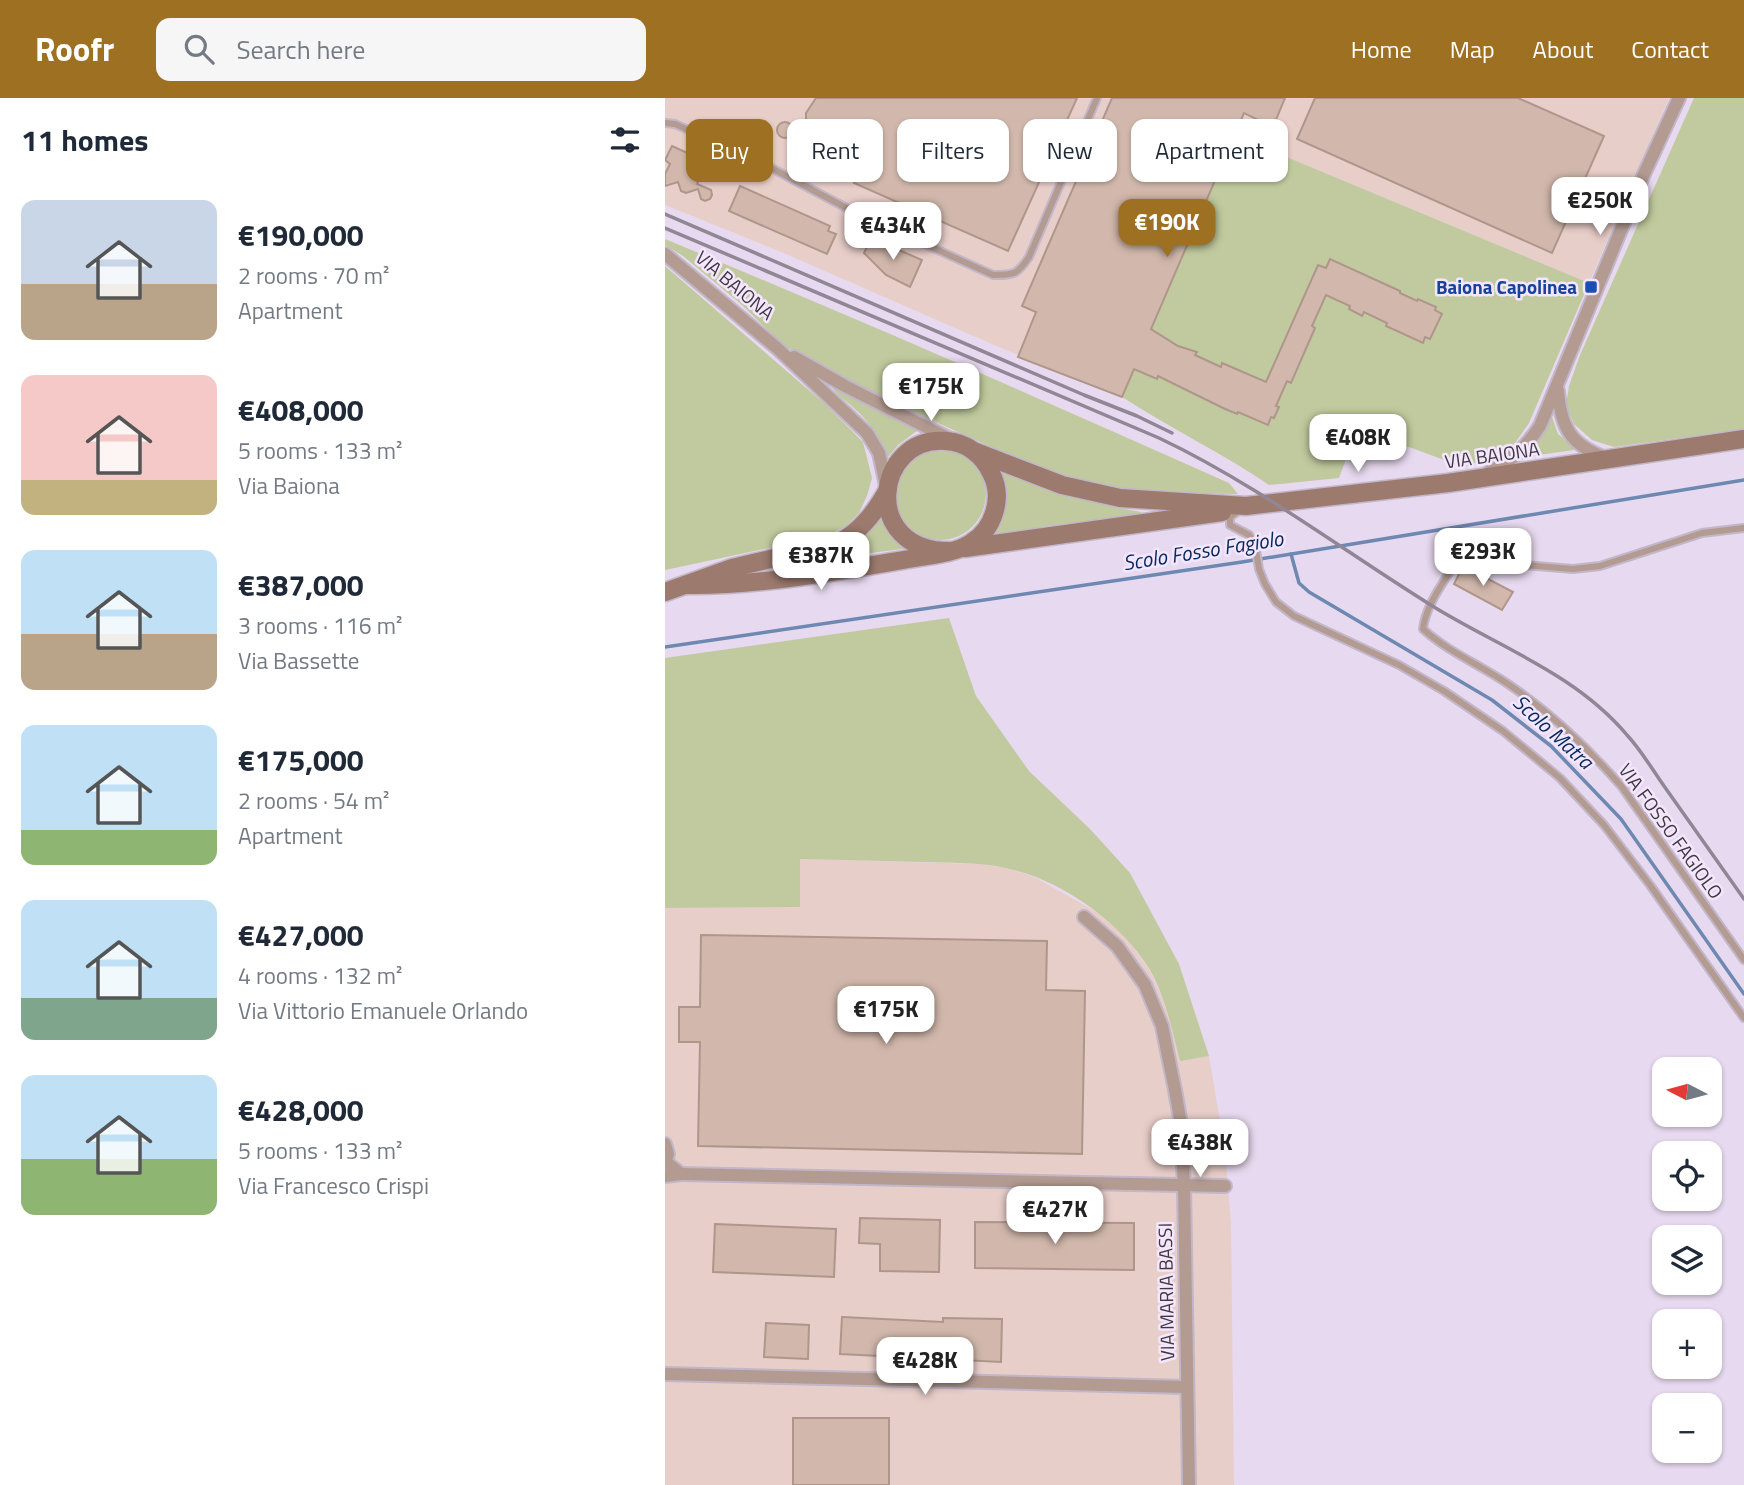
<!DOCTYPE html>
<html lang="en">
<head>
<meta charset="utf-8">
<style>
	:root { --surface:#fff; --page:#f6f6f7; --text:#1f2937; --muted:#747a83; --accent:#9e7022 }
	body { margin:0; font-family:"Titillium Web",sans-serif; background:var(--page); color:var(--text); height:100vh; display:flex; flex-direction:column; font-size:26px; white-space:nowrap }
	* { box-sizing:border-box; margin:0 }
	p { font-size:23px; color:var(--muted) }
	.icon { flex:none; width:38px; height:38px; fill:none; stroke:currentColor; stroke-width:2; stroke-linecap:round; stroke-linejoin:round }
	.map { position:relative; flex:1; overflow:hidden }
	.side { display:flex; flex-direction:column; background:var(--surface); width:665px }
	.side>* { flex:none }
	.top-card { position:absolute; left:21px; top:21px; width:665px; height:63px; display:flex; gap:14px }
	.needle { width:46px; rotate:276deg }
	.tools { position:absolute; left:987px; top:959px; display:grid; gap:14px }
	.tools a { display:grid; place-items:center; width:70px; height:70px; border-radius:14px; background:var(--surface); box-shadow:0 2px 5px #0004; font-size:35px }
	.price { position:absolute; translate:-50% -60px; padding:0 16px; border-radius:14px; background:#fff; color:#222; font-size:23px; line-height:46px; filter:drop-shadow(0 2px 4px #0008) }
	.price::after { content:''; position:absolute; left:50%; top:42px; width:21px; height:16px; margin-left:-10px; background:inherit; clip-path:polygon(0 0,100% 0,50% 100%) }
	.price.on { background:var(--accent); color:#fff }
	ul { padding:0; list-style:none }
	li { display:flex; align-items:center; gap:21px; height:175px; padding:0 21px }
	li span { display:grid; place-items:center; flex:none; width:196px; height:140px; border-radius:14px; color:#555 }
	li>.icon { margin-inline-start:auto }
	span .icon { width:84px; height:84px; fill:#fffc; stroke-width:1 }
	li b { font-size:30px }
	h2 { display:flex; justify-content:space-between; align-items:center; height:84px; padding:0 21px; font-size:30px }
	.pill { padding:0 24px; border-radius:14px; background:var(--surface); box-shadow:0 2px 5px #0004; font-size:24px; line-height:63px }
	.pill.on { background:var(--accent); color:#fff }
	header { display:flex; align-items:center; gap:42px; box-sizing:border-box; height:98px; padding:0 35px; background:var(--accent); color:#fff }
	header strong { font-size:33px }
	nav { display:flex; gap:38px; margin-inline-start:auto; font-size:24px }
	.search { width:490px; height:63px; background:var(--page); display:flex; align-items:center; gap:18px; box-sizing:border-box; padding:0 24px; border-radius:14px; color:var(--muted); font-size:26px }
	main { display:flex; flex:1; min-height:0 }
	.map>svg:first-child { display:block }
	.industrial { fill:#e8cec9 }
	.green { fill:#c1ca9e }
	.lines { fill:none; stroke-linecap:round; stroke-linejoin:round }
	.stream { stroke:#6d88b1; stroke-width:3.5 }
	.building { fill:#d2b8ac; stroke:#af968b; stroke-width:2 }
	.service-casing { stroke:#c2b6c9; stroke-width:10 }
	.minor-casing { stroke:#c2b6c9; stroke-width:16 }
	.secondary-casing { stroke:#c2b6c9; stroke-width:21 }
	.service { stroke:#b39b92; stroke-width:6 }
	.minor { stroke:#b39b92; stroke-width:12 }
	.secondary { stroke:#9c7a6e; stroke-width:18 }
	.rail { stroke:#908695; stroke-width:3.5 }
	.transit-dot { fill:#1a4fb4; stroke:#f4e6fd; stroke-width:2.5 }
	.labels { text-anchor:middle; stroke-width:5; stroke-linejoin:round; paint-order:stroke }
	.street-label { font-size:19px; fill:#3f3942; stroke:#f4e6fd }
	.transit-label { font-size:19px; font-weight:bold; fill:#164399; stroke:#f4e6fd; text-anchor:end }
	.water-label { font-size:21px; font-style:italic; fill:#062a5d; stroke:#f4e6fd }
</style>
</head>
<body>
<header>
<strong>Roofr</strong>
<div class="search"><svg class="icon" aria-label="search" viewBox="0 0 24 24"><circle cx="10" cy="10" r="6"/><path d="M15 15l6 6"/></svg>Search here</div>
<nav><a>Home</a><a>Map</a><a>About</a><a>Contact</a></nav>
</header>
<main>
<section class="side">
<h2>11 homes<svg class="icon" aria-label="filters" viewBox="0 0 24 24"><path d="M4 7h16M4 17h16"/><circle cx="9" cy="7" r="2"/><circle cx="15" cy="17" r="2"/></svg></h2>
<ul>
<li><span style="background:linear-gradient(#c9d6e8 60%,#b9a48a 0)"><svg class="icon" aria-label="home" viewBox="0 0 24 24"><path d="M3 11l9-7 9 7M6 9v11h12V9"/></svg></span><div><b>€190,000</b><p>2 rooms · 70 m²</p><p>Apartment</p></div></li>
<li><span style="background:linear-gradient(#f6c9c9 75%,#c2b280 0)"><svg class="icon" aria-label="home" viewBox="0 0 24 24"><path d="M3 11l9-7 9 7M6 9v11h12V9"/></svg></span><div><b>€408,000</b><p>5 rooms · 133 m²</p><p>Via Baiona</p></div></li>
<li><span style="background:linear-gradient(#bfe0f5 60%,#b9a48a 0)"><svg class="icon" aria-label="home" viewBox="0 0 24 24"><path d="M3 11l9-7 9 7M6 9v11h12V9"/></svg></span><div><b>€387,000</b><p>3 rooms · 116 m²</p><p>Via Bassette</p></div></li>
<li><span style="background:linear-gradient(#bfe0f5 75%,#8fb573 0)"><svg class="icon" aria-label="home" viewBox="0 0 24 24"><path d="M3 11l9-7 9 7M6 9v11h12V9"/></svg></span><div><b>€175,000</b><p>2 rooms · 54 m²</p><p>Apartment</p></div></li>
<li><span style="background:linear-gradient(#bfe0f5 70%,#7fa58c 0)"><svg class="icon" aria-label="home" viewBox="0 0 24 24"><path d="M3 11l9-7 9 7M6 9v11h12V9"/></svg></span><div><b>€427,000</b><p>4 rooms · 132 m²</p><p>Via Vittorio Emanuele Orlando</p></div></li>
<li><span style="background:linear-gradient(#bfe0f5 60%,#8fb573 0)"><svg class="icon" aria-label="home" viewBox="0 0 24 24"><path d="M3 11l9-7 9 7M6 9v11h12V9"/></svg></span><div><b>€428,000</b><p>5 rooms · 133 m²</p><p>Via Francesco Crispi</p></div></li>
</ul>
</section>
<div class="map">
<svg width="1079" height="1387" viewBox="0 0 1079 1387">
	<rect width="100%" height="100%" fill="#e7d9ef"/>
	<g class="industrial">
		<path d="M 0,0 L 1004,0 L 924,185 L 569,37 L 457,299 L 329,247 L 121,156 L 0,107 Z"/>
		<path d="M 134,761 L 312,766 L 343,770 L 371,780 L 437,817 L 463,842 L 485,873 L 501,907 L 515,962 L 544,958 L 560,1053 L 566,1126 L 569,1387 L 0,1387 L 0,810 L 134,809 Z"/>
	</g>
	<g class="green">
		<path d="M 1029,0 L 1079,0 L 1079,331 L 949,349 L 927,342 L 909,326 L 901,307 L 904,288 L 915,257 Z"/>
		<path d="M 569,37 L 924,185 L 864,325 L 848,348 L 826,360 L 802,368 L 782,363 L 744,349 L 684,353 L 674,380 L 604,387 C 557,355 505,330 457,299 Z"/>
		<path d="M 0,141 C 190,220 377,301 564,385 L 573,396 L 465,394 L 425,388 L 377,372 L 211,297 L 118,247 L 76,206 L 18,158 L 0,147 Z"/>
		<path d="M 0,168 L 161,307 L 198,344 L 207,380 L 202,398 L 194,415 L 182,427 L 165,437 L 0,472 Z"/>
		<path d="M 166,288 L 242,325 L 253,332 L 233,347 L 222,360 C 218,342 205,325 191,312 C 183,304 172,298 166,288 Z"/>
		<path d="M 887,319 L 893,336 L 907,347 L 909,352 L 859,359 L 873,342 L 883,320 Z"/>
		<circle cx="275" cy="396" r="46"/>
		<path d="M 332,372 C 379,391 426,405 476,414 L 476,417 L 381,428 L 321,439 Z"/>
		<path d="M 216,420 C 224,434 231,443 245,450 L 152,462 C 181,451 195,444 216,420 Z"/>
		<path d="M 284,520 L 311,598 L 364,673 L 425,731 L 465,775 L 514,866 L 544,958 L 515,963 C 507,932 501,900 485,872 C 456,824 397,782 341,770 C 314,764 285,765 257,764 C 216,763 175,762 135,761 L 135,809 L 0,810 L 0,560 Z"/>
	</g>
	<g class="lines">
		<g class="stream">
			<path d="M 626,456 L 634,485 L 644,494 L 827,602 L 886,648 L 956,721 L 1079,896"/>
			<path d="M 0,549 L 577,464 L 1079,382"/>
		</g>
	</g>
	<g class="building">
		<path d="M 151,0 L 412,0 L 343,153 L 189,85 L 196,70 L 190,68 L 200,44 L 188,44 L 180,36 L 167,35 L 159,27 L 146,26 L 141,21 L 141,15 Z"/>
		<path d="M 447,0 L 620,0 L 608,29 L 579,15 L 486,231 L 513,248 L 532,254 L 530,257 L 556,269 L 557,265 L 601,284 L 653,167 L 661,170 L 665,161 L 735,193 L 735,195 L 752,203 L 753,201 L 771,209 L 770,212 L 777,216 L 765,241 L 760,239 L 758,245 L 721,228 L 722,225 L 699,214 L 697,218 L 684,211 L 685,208 L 661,197 L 647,228 L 650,230 L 626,285 L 622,283 L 611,308 L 614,309 L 609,320 L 606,319 L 603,327 L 573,314 L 572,316 L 558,310 L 493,278 L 492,281 L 469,271 L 457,299 L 353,259 L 371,214 L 357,208 Z"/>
		<path d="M 650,0 L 853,0 L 939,38 L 887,155 L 632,41 Z"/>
		<circle cx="120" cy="32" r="8"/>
		<path d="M 7,48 L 42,64 L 32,86 L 46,92 L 47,97 L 45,101 L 40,103 L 36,101 L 33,91 L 21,95 L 16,93 L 13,84 L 0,88 L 0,76 L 5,66 L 0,62 Z"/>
		<path d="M 75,88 L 165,128 L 163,133 L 171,136 L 162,156 L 64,113 Z"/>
		<path d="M 206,140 L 257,162 L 245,189 L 221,177 L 199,155 Z"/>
		<path d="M 798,468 L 848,494 L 837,512 L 789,486 Z"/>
		<path d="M 36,837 L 382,843 L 381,892 L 420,893 L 417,1056 L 33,1048 L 35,944 L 14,944 L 14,909 L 35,909 Z"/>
		<path d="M 195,1120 L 275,1122 L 274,1174 L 215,1173 L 215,1146 L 194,1145 Z"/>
		<path d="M 310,1124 L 469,1125 L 469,1172 L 310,1170 Z"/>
		<path d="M 50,1126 L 171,1131 L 169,1179 L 48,1174 Z"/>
		<path d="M 177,1219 L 278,1224 L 278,1220 L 337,1221 L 336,1264 L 175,1256 Z"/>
		<path d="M 101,1225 L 144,1227 L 143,1261 L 99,1259 Z"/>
		<rect x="128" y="1320" width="96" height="67"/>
	</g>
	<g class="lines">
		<g class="service-casing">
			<g id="service">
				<path d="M 0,25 L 10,26 L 97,65 L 189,114 L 328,177 C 349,177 352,177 364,159 L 432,0"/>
				<path d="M 575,412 L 565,419 L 565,427 L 584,437 L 590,446 L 594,471 L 600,486 L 611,504 L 629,518 L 734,567 L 779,593 L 838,633 L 895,680 L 939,727 L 985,787 L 1079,920"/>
				<path d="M 1079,430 L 1037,435 L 935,468 L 908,471 L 820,464 L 795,458 C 782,480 761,505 758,531 C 782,553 813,566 840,584 C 884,613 923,650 957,689 L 1079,862"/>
			</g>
		</g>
		<g class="minor-casing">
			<g id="minor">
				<path d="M 0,156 L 112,250 L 202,335 L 214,355 L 221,387"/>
				<path d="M 129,259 L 180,288 L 289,343"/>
				<path d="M 893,293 C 896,329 905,347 941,360"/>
				<path d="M 824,374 C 847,363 861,349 875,328 L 979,76 L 1014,0"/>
				<path d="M 419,819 L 452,848 L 480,887 L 497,928 L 510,992 L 516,1026 L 519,1088 L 524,1387"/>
				<path d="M 0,1046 L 3,1056 L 0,1065"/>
				<path d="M 16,1076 L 560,1088"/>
				<path d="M 0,1078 L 16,1076 L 1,1064"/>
				<path d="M 0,1276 L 521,1289"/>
			</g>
		</g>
		<g class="secondary-casing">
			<g id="secondary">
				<path d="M 311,354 L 397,387 L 455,400 L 581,408 L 783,385 L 1079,341"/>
				<path d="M 300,450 L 557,414"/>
				<path d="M 22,487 C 94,488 174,473 244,461 C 264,457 289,456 306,445 C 329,431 339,399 326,375 C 318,357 301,344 281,343 C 209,337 195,454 285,453"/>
				<path d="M 0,494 L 67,470 L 174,445 C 196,432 208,417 221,395"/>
			</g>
		</g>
		<use href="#service" class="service"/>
		<use href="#minor" class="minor"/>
		<use href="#secondary" class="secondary"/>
		<g class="rail">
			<path d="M 0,116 L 419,297 L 472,318 L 507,335"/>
			<path d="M 0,130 L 494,340 C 591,386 677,452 769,509 C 834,549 911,576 962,637 C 976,652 987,671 999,688 C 1026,726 1052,763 1079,801"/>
		</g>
	</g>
	<rect class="transit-dot" x="919" y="182" width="14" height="14" rx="3.5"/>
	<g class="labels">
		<g class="street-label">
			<text transform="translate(70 187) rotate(40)" y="7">VIA BAIONA</text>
			<text transform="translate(827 357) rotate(-8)" y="7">VIA BAIONA</text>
			<text transform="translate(1006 733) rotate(54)" y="7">VIA FOSSO FAGIOLO</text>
			<text transform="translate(501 1194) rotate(-91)" y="7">VIA MARIA BASSI</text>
		</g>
		<g class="transit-label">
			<text x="912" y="196">Baiona Capolinea</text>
		</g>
		<g class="water-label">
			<text transform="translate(538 453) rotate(-9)" y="7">Scolo Fosso Fagiolo</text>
			<text transform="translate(888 634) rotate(42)" y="7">Scolo Matra</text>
		</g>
	</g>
</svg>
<div class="tools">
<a><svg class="needle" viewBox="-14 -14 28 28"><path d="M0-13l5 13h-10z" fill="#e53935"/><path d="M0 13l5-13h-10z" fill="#747a83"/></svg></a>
<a><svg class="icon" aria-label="locate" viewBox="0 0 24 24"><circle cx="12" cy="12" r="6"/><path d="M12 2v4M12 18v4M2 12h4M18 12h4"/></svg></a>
<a><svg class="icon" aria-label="layers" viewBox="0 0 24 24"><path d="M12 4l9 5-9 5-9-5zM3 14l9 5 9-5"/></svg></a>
<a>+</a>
<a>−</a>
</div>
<b class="price" style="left:935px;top:139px">€250K</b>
<b class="price on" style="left:502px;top:161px">€190K</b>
<b class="price" style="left:228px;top:164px">€434K</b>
<b class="price" style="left:266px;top:325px">€175K</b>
<b class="price" style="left:693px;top:376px">€408K</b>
<b class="price" style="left:818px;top:490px">€293K</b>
<b class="price" style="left:156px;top:494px">€387K</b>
<b class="price" style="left:221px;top:948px">€175K</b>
<b class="price" style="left:535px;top:1081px">€438K</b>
<b class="price" style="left:390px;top:1148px">€427K</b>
<b class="price" style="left:260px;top:1299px">€428K</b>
<div class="top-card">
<a class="pill on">Buy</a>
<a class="pill">Rent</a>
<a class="pill">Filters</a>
<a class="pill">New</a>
<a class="pill">Apartment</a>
</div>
</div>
</main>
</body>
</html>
